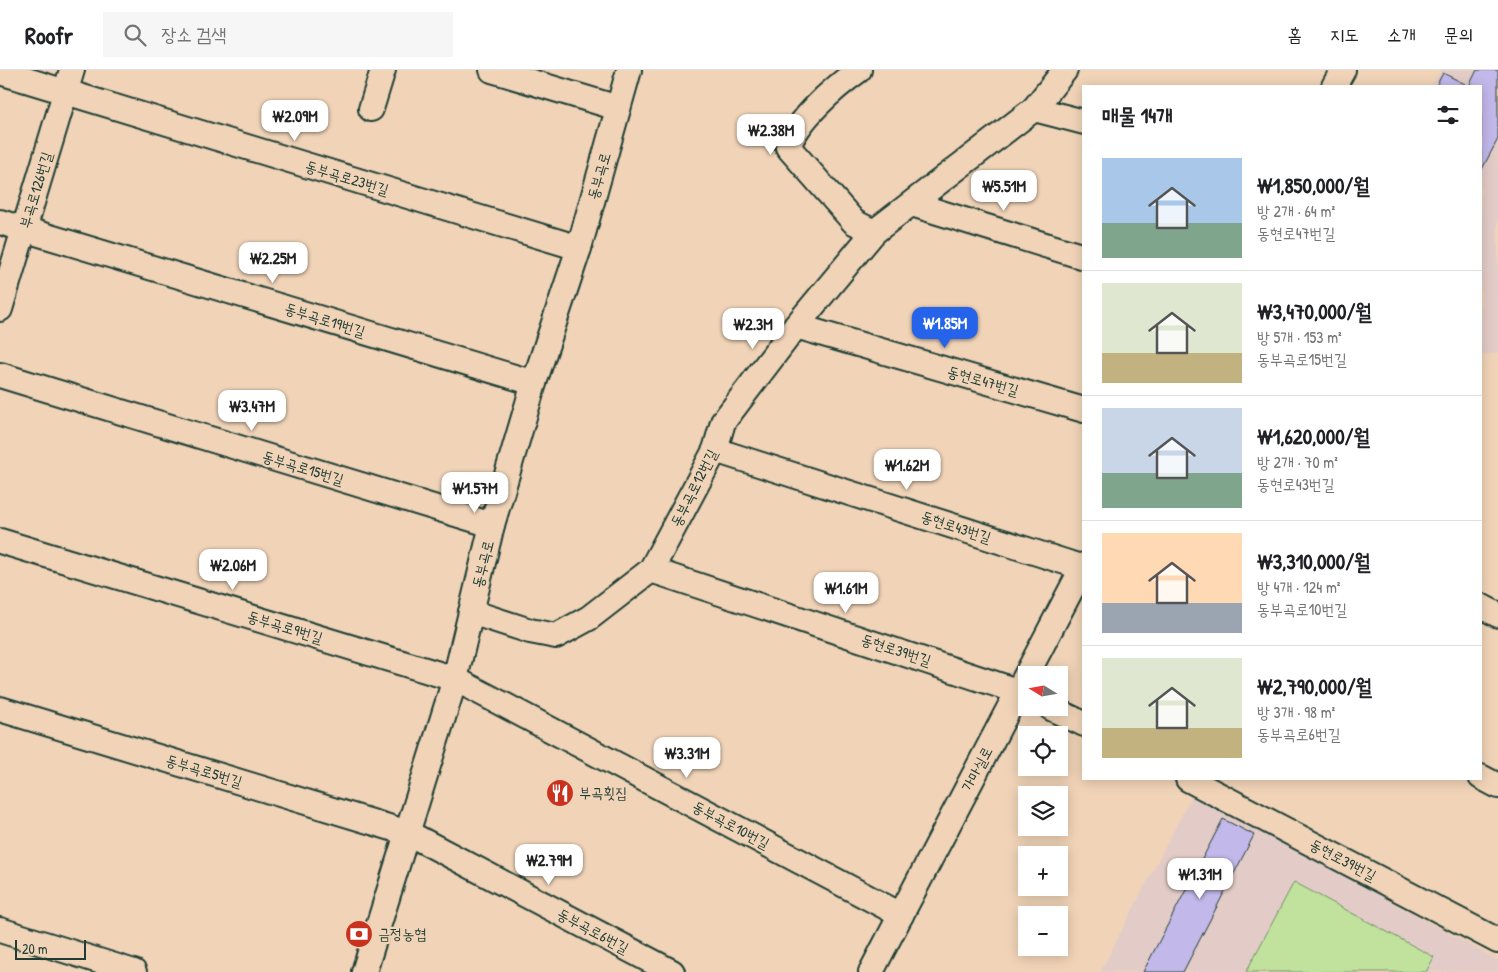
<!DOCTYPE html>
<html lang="ko">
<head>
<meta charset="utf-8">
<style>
	:root { --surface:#fff; --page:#f6f6f6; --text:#202124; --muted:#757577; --line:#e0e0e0; --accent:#2563eb }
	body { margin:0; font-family:"Patrick Hand","Poor Story",sans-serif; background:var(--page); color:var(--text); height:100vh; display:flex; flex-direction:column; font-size:19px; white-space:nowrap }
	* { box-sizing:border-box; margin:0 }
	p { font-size:16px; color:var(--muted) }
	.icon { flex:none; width:28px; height:28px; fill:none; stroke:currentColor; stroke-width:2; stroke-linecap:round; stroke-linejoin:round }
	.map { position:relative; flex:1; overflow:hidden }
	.panel { position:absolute; left:1082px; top:15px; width:400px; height:695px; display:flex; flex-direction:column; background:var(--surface); border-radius:0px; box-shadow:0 2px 12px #0003 }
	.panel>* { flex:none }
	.needle { width:32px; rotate:281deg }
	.fabs { position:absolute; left:1018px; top:596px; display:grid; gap:10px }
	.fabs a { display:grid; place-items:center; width:50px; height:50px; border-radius:0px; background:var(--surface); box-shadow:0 2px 12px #0003; font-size:25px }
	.scale { position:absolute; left:15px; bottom:12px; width:71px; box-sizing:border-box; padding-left:5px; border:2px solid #1f3d34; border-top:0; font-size:14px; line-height:18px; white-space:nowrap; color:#1f3d34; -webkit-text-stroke:4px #f1d4b8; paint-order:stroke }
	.price { position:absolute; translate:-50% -42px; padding:0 11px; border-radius:10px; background:#fff; color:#222; font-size:16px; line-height:32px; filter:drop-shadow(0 1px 2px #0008) }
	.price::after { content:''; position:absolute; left:50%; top:30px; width:15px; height:11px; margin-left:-8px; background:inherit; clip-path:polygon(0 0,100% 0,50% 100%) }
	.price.selected { background:var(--accent); color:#fff }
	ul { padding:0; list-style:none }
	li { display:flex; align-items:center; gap:15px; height:125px; padding:0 20px }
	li+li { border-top:1px solid var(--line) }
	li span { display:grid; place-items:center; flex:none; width:140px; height:100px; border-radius:0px; color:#555 }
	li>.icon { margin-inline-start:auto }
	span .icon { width:60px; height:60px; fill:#fffc; stroke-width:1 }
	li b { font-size:21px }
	h2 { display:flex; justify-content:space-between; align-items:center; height:60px; padding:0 20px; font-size:21px }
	header { display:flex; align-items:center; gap:30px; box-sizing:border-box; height:70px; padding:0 25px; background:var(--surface); border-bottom:1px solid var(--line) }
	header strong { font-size:24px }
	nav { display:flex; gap:28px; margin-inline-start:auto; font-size:18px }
	.search { width:350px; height:45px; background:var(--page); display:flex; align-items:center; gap:12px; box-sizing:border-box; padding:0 18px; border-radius:0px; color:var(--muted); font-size:19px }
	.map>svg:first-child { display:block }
	.built { fill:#e3ccc7 }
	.green { fill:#c0e29c; stroke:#709068 }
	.building { fill:#c2b8ea; stroke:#1f3d34 }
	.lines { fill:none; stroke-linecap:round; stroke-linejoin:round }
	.minor-casing { stroke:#1f3d34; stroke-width:28 }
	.minor { stroke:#f1d4b8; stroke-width:24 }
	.labels { text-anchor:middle; stroke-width:4.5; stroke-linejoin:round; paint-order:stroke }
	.street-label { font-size:15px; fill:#1f3d34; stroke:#f1d4b8 }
	.poi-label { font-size:15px; fill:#1f3d34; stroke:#f1d4b8; text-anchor:start }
</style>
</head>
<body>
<header>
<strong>Roofr</strong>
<div class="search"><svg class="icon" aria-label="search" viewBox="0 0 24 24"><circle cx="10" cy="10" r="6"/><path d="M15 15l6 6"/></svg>장소 검색</div>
<nav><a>홈</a><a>지도</a><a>소개</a><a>문의</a></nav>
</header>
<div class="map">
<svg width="1498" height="902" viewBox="0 0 1498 902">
	<rect width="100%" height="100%" fill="#f1d4b8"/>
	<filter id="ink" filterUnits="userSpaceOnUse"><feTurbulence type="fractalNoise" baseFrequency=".02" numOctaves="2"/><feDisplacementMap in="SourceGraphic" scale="10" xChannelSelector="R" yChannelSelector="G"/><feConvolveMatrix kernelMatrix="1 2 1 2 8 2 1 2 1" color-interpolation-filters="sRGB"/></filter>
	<g filter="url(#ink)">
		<g class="built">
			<path d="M 1441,0 L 1498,0 L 1498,283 L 1481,285 L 1481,16 L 1431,16 Z"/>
			<path d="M 1193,723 L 1498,890 L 1498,902 L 1100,902 Z"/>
		</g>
		<path class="green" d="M 1294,812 L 1434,887 L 1426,902 L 1246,902 Z"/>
		<g class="building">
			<path d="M 1477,0 L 1498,0 L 1498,69 L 1481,101 L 1481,16 L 1436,16 L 1443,3 L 1469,16 Z"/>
			<path d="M 1223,749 L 1254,765 L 1183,902 L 1143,902 Z"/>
		</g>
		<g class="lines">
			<g class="minor-casing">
				<g id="minor">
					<path d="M 492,0 L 618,38"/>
					<path d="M 859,0 C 835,17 798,49 788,77 L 854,152 L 874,162"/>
					<path d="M 0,2 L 579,178"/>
					<path d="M 1334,16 L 1343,0"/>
					<path d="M 371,39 L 383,0"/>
					<path d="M 1034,39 L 1084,52"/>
					<path d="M 912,134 L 1084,187"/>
					<path d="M 0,152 L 534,313"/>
					<path d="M 0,239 L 72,0"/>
					<path d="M 796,256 L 1084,340"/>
					<path d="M 0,305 L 492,455"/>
					<path d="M 715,380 L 1084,498"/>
					<path d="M 0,471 L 455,609 L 901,845"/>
					<path d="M 651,500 L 1026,624"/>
					<path d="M 1481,536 L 1498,545"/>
					<path d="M 471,542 L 530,561 L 556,566 L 589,548 L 651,500 L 715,380 L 723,352 L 796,256 L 874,162 L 1034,39 L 1065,0"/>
					<path d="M 1051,638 L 1084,654"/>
					<path d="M 0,639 L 408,763 L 672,902"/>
					<path d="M 1481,707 L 1498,716"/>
					<path d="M 1188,709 L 1498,871"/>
					<path d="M 0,860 L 134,902"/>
					<path d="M 364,902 L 455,609 L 492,455 L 534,313 L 579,178 L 629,0"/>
					<path d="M 871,902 L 1084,495"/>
				</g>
			</g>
			<use href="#minor" class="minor"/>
		</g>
	</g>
	<defs>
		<g id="restaurant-disc" transform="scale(1.4375)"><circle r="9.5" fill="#c8321e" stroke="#f1d4b8"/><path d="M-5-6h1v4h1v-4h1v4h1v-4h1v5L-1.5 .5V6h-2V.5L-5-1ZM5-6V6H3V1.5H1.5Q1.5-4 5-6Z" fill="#fff"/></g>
		<g id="bank-disc" transform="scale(1.4375)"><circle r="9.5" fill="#c8321e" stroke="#f1d4b8"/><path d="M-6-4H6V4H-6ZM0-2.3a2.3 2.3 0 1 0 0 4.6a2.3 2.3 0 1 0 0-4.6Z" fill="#fff"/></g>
	</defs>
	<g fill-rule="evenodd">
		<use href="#restaurant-disc" x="560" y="723"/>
		<use href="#bank-disc" x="359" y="864"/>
	</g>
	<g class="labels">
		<g class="street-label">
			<text transform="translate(599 106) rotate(-74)" y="5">동부곡로</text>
			<text transform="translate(347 108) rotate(17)" y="5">동부곡로23번길</text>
			<text transform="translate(36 120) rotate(-73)" y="5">부곡로126번길</text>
			<text transform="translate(325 250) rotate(17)" y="5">동부곡로19번길</text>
			<text transform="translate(983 311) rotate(16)" y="5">동현로47번길</text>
			<text transform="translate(303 398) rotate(17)" y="5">동부곡로15번길</text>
			<text transform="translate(694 418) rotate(-63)" y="5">동부곡로12번길</text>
			<text transform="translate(956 457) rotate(18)" y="5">동현로43번길</text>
			<text transform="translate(483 494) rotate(-76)" y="5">동부곡로</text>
			<text transform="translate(285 557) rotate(17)" y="5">동부곡로9번길</text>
			<text transform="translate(896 580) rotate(18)" y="5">동현로39번길</text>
			<text transform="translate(977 699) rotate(-62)" y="5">가마실로</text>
			<text transform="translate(204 701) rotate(17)" y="5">동부곡로5번길</text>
			<text transform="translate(731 755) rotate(28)" y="5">동부곡로10번길</text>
			<text transform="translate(1343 790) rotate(28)" y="5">동현로39번길</text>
			<text transform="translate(593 861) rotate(28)" y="5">동부곡로6번길</text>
		</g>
		<g class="poi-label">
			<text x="579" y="728">부곡횟집</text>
			<text x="378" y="869">금정농협</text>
		</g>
	</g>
</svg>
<div class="fabs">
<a><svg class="needle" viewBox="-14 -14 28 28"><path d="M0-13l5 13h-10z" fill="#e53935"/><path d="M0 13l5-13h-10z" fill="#757577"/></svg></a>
<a><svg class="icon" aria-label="locate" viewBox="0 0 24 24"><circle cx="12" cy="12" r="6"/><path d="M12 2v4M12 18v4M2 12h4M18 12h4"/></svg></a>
<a><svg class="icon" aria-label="layers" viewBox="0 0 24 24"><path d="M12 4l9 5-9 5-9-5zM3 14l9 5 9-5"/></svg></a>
<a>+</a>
<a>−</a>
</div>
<div class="scale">20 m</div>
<b class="price" style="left:295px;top:72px">₩2.09M</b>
<b class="price" style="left:771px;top:86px">₩2.38M</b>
<b class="price" style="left:1004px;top:142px">₩5.51M</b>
<b class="price" style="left:273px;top:214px">₩2.25M</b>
<b class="price selected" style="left:945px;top:279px">₩1.85M</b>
<b class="price" style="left:753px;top:280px">₩2.3M</b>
<b class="price" style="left:252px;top:362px">₩3.47M</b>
<b class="price" style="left:907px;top:421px">₩1.62M</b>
<b class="price" style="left:475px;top:444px">₩1.57M</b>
<b class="price" style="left:233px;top:521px">₩2.06M</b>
<b class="price" style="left:846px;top:544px">₩1.61M</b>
<b class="price" style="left:687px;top:709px">₩3.31M</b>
<b class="price" style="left:549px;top:816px">₩2.79M</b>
<b class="price" style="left:1200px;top:830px">₩1.31M</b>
<section class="panel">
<h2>매물 14개<svg class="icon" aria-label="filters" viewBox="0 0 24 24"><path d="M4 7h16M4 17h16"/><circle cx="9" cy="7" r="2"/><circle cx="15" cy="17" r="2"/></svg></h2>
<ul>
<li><span style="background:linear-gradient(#a9c7e8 65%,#7fa58c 0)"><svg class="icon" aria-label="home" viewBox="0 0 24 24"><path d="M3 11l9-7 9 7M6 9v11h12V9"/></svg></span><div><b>₩1,850,000/월</b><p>방 2개 · 64 m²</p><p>동현로47번길</p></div></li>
<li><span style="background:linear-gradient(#dfe7d0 70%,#c2b280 0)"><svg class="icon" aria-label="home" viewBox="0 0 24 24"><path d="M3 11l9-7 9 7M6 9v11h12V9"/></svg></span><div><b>₩3,470,000/월</b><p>방 5개 · 153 m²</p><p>동부곡로15번길</p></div></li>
<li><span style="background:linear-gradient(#c9d6e8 65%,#7fa58c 0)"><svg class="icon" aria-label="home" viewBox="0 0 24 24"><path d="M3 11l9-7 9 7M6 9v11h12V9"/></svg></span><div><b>₩1,620,000/월</b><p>방 2개 · 70 m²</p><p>동현로43번길</p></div></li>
<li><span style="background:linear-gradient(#ffd9b3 70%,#9aa5b1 0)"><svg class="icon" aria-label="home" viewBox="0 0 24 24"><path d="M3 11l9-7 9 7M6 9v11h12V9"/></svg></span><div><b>₩3,310,000/월</b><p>방 4개 · 124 m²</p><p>동부곡로10번길</p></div></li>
<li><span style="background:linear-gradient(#dfe7d0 70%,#c2b280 0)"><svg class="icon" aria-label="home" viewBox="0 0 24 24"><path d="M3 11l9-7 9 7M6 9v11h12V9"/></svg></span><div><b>₩2,790,000/월</b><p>방 3개 · 98 m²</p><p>동부곡로6번길</p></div></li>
</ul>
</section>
</div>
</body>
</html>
